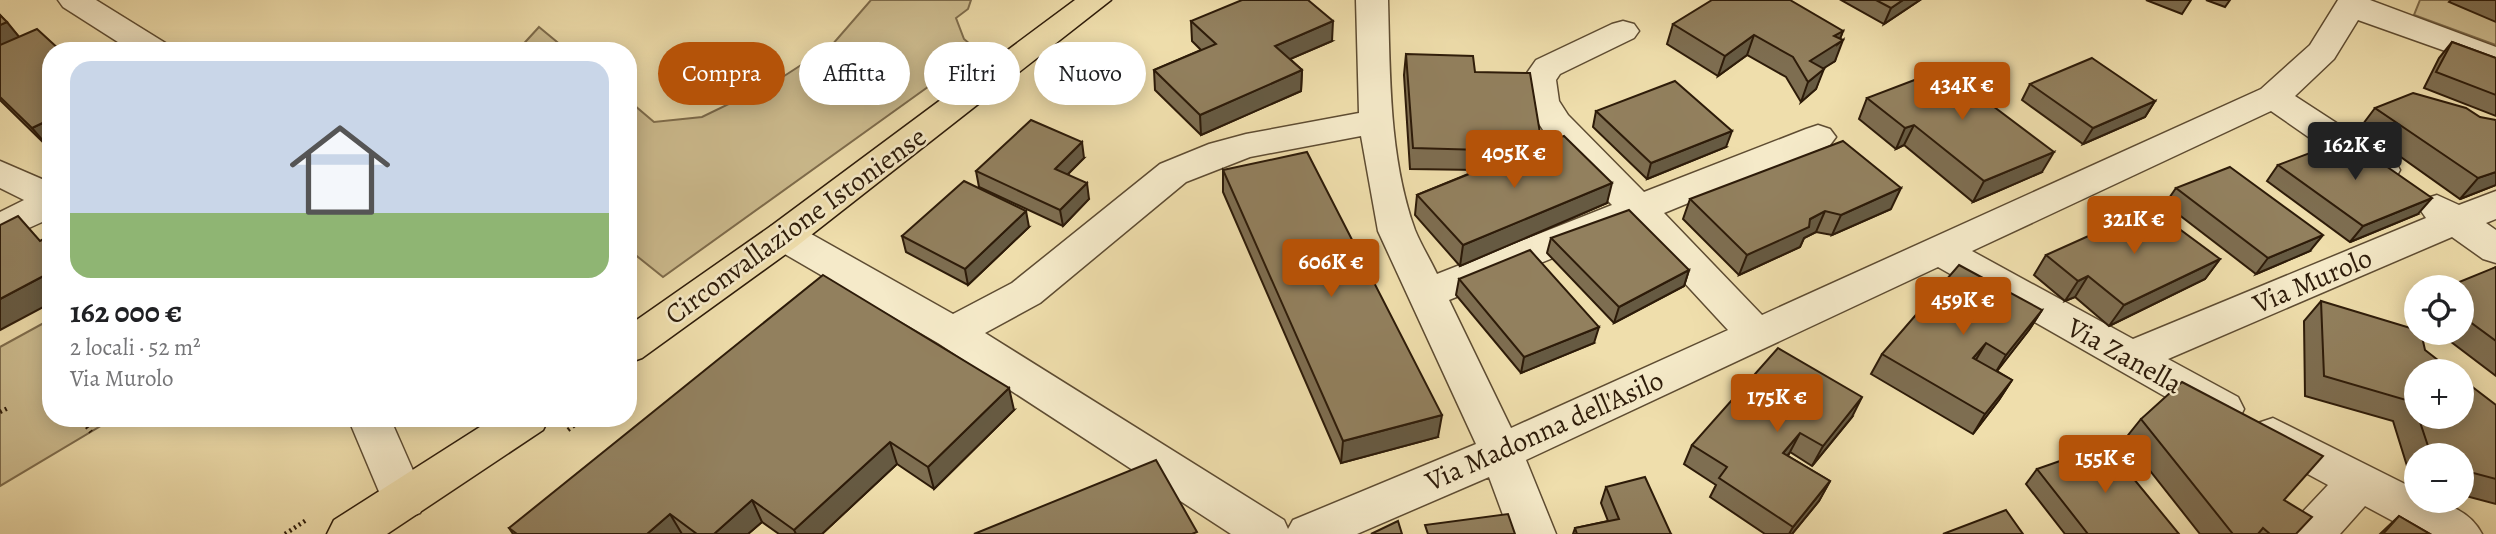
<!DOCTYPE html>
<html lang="it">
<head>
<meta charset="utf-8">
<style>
	:root { --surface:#fff; --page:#f2f2f2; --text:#202124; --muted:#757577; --line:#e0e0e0; --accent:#b45309 }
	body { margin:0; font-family:Alegreya,serif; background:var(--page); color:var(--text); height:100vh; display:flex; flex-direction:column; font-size:26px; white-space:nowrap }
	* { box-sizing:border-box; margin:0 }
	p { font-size:23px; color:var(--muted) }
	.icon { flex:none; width:38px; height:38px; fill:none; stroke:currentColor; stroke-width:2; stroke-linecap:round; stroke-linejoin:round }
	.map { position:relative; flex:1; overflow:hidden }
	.details { position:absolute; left:42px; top:42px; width:595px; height:385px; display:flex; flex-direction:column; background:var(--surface); border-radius:28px; box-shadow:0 4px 18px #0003 }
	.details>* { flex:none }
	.hud { position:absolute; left:658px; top:42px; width:665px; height:63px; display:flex; gap:14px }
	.fabs { position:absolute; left:2404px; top:275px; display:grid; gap:14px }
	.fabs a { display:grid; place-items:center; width:70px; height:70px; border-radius:50%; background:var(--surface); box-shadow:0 4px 18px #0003; font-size:35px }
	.price { position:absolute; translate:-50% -60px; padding:0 16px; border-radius:7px; background:var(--accent); color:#fff; font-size:23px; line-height:46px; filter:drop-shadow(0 2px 4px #0008) }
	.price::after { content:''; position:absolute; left:50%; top:42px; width:21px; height:16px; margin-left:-10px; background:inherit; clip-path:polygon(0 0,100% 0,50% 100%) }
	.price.on { background:#222; color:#fff }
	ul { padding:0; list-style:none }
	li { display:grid; align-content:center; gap:14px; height:371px; padding:0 28px }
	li+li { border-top:2px solid var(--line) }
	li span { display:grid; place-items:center; height:217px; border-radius:21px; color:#555 }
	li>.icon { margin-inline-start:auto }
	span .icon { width:126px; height:126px; fill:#fffc; stroke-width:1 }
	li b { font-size:30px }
	.chip { padding:0 24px; border-radius:32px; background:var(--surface); box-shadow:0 4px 18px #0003; font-size:24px; line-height:63px }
	.chip.on { background:var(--accent); color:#fff }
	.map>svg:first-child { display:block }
	.green { fill:#cebd90; stroke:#7e6c4c; stroke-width:2 }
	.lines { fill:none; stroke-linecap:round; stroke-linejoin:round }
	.minor-casing { stroke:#5e4c32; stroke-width:3 }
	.major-casing { stroke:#2d1b09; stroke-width:3 }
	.path { stroke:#2d1b09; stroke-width:4.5; stroke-dasharray:2 3.5; stroke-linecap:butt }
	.minor { fill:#f5eac9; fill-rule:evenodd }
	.major { fill:#efdeac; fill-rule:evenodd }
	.wall { fill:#7e6e51; stroke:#2d1b09; stroke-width:2; fill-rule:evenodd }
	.shaded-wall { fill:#665a42; stroke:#2d1b09; stroke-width:2 }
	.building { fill:#92805e; stroke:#2d1b09; stroke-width:2 }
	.labels { text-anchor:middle; stroke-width:5; stroke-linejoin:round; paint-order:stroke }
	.street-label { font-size:28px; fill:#2d1b09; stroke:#f5eac9 }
</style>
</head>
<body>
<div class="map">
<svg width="2496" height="534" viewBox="0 0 2496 534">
	<rect width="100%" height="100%" fill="#efdeac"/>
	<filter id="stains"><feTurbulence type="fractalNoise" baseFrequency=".00286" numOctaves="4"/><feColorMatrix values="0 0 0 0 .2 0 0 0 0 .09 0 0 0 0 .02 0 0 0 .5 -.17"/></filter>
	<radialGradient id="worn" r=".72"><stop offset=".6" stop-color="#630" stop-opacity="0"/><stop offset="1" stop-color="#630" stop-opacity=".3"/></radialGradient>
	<g class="green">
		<path d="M 871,0 L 971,0 L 968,9 L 956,18 L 964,39 L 978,51 L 663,277 L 628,249 L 628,100 L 654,122 L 702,117 L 778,80 L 832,45 Z"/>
		<path d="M 2420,0 L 2496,0 L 2496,45 L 2414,15 Z"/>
		<path d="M 539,27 L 568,51 L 517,51 Z"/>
		<path d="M 51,319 L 51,418 L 114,418 L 0,486 L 0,347 Z"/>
	</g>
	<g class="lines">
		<g class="minor-casing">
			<g id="minor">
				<path d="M 58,0 L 96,0 L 167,44 L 171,51 L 132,51 L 63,7 Z"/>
				<path d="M 1356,0 L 1388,0 C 1390,76 1389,158 1415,230 C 1421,245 1430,259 1437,274 L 1612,205 C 1579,169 1529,131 1522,80 L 1536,60 L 1612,24 L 1623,21 L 1634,24 L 1639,31 L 1634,38 L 1560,74 L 1556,80 L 1559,101 L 1568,115 L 1644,192 L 1806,129 L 1818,125 L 1830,129 L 1836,137 L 1830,145 L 1664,213 L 1762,315 L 2261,89 L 2310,45 L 2338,0 L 2370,0 L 2496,47 L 2496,69 L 2358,20 L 2334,59 L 2295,96 L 2395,161 L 2400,170 L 2395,179 L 2382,182 L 2369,179 L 2271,111 L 1972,251 L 2133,339 L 2426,218 L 2419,208 L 2424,199 L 2437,195 L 2459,205 L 2496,191 L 2496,219 L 2486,223 L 2496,230 L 2496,263 L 2483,259 L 2452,237 L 2168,359 L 2238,397 L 2244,409 L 2238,421 L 2223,426 L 2208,421 L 1938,267 L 1526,460 L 1556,534 L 1510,534 L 1489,477 L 1357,534 L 1231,534 L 938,343 L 771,246 L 765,236 L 771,226 L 784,223 L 797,226 L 953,314 L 1012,283 L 1160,164 L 1209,144 L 1246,134 L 1359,113 ZM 1361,136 L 1378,231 L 1476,444 L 1293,520 L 1288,529 L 1284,520 L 985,333 L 1040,303 L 1186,182 L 1250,157 ZM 1632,226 L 1728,330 L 1511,428 L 1449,300 Z"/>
				<path d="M 0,161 L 51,183 L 51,218 L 0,241 L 0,212 L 24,200 L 0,188 Z"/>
				<path d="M 348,418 L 390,418 L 426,500 L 420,513 L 404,519 L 388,513 Z"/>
				<path d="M 2273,418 L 2417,490 L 2417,500 C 2442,500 2470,510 2482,534 L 2417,534 L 2365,506 L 2340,534 L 2288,534 L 2295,520 L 2328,485 L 2258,447 L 2252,435 L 2258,423 Z"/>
			</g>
		</g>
		<g class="major-casing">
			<g id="major">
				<path d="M 1075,0 L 1111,0 L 797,246 L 642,358 L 628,363 L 628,326 L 771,226 Z"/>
				<path d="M 494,418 L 549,418 L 543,430 L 387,534 L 327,534 L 334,520 Z"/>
			</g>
		</g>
		<g class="path">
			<path d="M 0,412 L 8,408"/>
			<path d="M 80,418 L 91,432"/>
			<path d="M 568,430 L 584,418"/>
			<path d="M 285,534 L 308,519"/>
		</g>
		<use href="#minor" class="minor"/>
		<use href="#major" class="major"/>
	</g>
	<g class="wall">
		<path d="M 1841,0 L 1920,0 L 1884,24 Z"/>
		<path d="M 2146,0 L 2191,0 L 2182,14 Z"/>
		<path d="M 2206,0 L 2230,0 L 2225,7 Z"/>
		<path d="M 2451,0 L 2496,0 L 2496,22 L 2449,2 Z"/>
		<path d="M 0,15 L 19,37 L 51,51 L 51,148 L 50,149 L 0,100 Z"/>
		<path d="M 1191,21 L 1332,41 L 1290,59 L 1302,70 L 1301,91 L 1201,135 L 1155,90 L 1154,70 L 1201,50 L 1192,41 Z"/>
		<path d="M 1673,24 L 1843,31 L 1840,39 L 1835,61 L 1823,68 L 1816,89 L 1801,102 L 1786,77 L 1747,55 L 1718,76 L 1667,44 Z"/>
		<path d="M 2452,42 L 2496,58 L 2496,116 L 2424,88 L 2439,58 Z"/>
		<path d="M 1406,54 L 1475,72 L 1540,133 L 1537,147 L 1607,203 L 1460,266 L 1415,215 L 1417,195 L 1478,170 L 1410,169 L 1404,75 ZM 1481,152 L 1521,153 L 1478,170 Z"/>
		<path d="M 2030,84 L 2155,101 L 2145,117 L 2083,144 L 2022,100 Z"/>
		<path d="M 1991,93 L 1987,101 L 2042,172 L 1973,202 L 1904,145 L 1896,149 L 1859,119 L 1867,98 Z"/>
		<path d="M 2375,108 L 2496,185 L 2460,199 L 2360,128 Z"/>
		<path d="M 1596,111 L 1726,147 L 1647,179 L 1593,127 Z"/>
		<path d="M 1084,158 L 1068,174 L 1089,199 L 1063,226 L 979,187 L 976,171 Z"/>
		<path d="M 2278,165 L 2418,214 L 2350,242 L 2267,181 Z"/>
		<path d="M 1223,170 L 1438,437 L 1341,463 L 1223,192 Z"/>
		<path d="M 2176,188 L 2310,251 L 2256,274 L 2165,204 Z"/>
		<path d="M 1690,199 L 1891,209 L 1832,235 L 1816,232 L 1804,238 L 1800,247 L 1739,275 L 1683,219 Z"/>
		<path d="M 1029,227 L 968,285 L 906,252 L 902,236 Z"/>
		<path d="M 1551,238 L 1689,270 L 1684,286 L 1614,323 L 1547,253 Z"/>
		<path d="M 2046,255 L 2220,259 L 2205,279 L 2109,326 L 2075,297 L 2065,301 L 2034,275 Z"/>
		<path d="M 2496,267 L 2496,376 L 2438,332 L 2462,332 L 2462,287 Z"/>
		<path d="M 1459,279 L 1594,343 L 1521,373 L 1456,295 Z"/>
		<path d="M 2321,301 L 2417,371 L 2417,416 L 2462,416 L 2496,405 L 2496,504 L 2462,495 L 2462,455 L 2417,455 L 2417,483 L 2412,482 L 2393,421 L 2305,396 L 2304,321 Z"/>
		<path d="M 2042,310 L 2029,330 L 1997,371 L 2012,380 L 1999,400 L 1973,434 L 1871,374 L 1882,354 Z"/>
		<path d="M 1014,410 L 934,489 L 897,464 L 822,534 L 779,534 L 762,522 L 748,534 L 513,534 L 509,528 Z"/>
		<path d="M 1852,417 L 1812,466 L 1790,452 L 1788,456 L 1830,481 L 1819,501 L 1792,534 L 1765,534 L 1710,497 L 1716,485 L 1684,464 L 1692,445 Z"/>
		<path d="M 2141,419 L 2284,500 L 2296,534 L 2200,534 L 2125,439 Z"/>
		<path d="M 2037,469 L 2179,534 L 2065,534 L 2026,484 Z"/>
		<path d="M 1606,487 L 1671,534 L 1573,534 L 1575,528 L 1608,521 L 1601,503 Z"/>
		<path d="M 2399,516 L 2430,534 L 2380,534 Z"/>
	</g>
	<g class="shaded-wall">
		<path d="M 1903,0 L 1920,0 L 1884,24 L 1891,8 Z"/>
		<path d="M 1333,21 L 1332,41 L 1274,66 L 1275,46 Z"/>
		<path d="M 7,22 L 20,38 L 0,46 L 0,25 Z"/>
		<path d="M 1843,31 L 1838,44 L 1843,40 L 1835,61 L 1807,79 L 1810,61 L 1834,36 Z"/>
		<path d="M 1754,35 L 1747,55 L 1718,76 L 1725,56 Z"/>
		<path d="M 1824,69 L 1816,89 L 1801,102 L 1808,82 Z"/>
		<path d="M 1302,70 L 1301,91 L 1201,135 L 1200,115 Z"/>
		<path d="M 1991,93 L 1981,113 L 1981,97 Z"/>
		<path d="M 2155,101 L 2145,117 L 2083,144 L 2093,128 Z"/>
		<path d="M 51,119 L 51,148 L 50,149 L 32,128 Z"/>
		<path d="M 1914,125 L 1904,145 L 1896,149 L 1905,128 Z"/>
		<path d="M 1732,131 L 1726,147 L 1647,179 L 1651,163 Z"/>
		<path d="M 1082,142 L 1084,158 L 1057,185 L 1055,169 Z"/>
		<path d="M 2054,152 L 2042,172 L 1973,202 L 1984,181 Z"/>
		<path d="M 2496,172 L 2496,185 L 2460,199 L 2478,178 Z"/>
		<path d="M 1087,183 L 1089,199 L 1063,226 L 1060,210 Z"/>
		<path d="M 1612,183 L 1607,203 L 1460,266 L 1463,245 Z"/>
		<path d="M 1901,188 L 1891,209 L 1832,235 L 1841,215 Z"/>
		<path d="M 2432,198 L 2418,214 L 2350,242 L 2363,226 Z"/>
		<path d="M 1026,211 L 1029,227 L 968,285 L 965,269 Z"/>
		<path d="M 1825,211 L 1816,232 L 1804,238 L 1800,247 L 1739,275 L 1747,255 Z"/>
		<path d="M 2323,235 L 2310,251 L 2256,274 L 2268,258 Z"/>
		<path d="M 2220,259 L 2205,279 L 2109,326 L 2124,305 Z"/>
		<path d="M 1689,270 L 1684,286 L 1614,323 L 1619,307 Z"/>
		<path d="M 51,272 L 51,303 L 0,330 L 0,299 Z"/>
		<path d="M 2088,276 L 2075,297 L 2065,301 L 2078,281 Z"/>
		<path d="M 2042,310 L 2029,330 L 1994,375 L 2006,355 Z"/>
		<path d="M 1599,327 L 1594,343 L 1521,373 L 1524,357 Z"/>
		<path d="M 1986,343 L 1974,363 L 1973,358 Z"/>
		<path d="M 2012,380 L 1999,400 L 1973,434 L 1985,414 Z"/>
		<path d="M 1009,388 L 1014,410 L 934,489 L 928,467 Z"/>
		<path d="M 1862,397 L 1852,417 L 1812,466 L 1823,446 Z"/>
		<path d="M 1442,415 L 1438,437 L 1341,463 L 1343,441 Z"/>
		<path d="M 1800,433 L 1790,452 L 1774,472 L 1783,453 Z"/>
		<path d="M 890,442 L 897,464 L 822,534 L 796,534 L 794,530 Z"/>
		<path d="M 1830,481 L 1819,501 L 1792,534 L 1789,534 L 1793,527 Z"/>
		<path d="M 752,500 L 762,522 L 748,534 L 714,534 Z"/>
		<path d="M 670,514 L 682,534 L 647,534 Z"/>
	</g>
	<g class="building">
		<path d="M 1242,0 L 1308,0 L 1333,21 L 1275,46 L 1302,70 L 1200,115 L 1154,70 L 1216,44 L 1191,21 Z"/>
		<path d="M 1712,0 L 1790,0 L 1843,31 L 1834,36 L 1843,40 L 1810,61 L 1824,69 L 1808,82 L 1793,57 L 1754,35 L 1725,56 L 1673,24 Z"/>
		<path d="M 1876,0 L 1903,0 L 1891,8 Z"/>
		<path d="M 0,15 L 7,22 L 0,25 Z"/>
		<path d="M 37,29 L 61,51 L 51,51 L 51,119 L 32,128 L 0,97 L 0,45 Z"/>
		<path d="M 2452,42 L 2496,58 L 2496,95 L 2436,72 Z"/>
		<path d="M 1406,54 L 1473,56 L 1475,72 L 1530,73 L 1540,133 L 1480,132 L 1482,150 L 1413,148 Z"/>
		<path d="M 2092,58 L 2155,101 L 2093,128 L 2030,84 Z"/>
		<path d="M 1954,65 L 1991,93 L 1981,97 L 2054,152 L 1984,181 L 1914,125 L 1905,128 L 1867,98 Z"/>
		<path d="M 1675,81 L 1732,131 L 1651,163 L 1596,111 Z"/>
		<path d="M 2413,93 L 2466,108 L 2480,117 L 2496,120 L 2496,172 L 2478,178 L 2375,108 Z"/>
		<path d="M 1031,120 L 1082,142 L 1055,169 L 1087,183 L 1060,210 L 976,171 Z"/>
		<path d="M 1564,136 L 1612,183 L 1463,245 L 1417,195 Z"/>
		<path d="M 2347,139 L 2432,198 L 2363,226 L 2278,165 Z"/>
		<path d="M 1843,141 L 1901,188 L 1841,215 L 1825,211 L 1810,219 L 1809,227 L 1747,255 L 1690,199 Z"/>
		<path d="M 1307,152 L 1442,415 L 1343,441 L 1223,170 Z"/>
		<path d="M 2230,167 L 2323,235 L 2268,258 L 2176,188 Z"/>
		<path d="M 964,181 L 1026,211 L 965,269 L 902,236 Z"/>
		<path d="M 2151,208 L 2220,259 L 2124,305 L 2088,276 L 2078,281 L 2046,255 Z"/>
		<path d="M 1629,210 L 1689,270 L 1619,307 L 1551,238 Z"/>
		<path d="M 18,216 L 40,241 L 51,235 L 51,272 L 0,299 L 0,225 Z"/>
		<path d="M 1530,250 L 1599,327 L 1524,357 L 1459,279 Z"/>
		<path d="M 1959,265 L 2042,310 L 2006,355 L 1986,343 L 1973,358 L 2012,380 L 1985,414 L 1882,354 Z"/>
		<path d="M 2496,267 L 2496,341 L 2462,316 L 2462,287 L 2447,287 Z"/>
		<path d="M 823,275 L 1009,388 L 928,467 L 890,442 L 794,530 L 752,500 L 714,534 L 697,534 L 670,514 L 647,534 L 517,534 L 509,528 Z"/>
		<path d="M 2321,301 L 2417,330 L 2417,332 L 2421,332 L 2425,350 L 2452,371 L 2417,371 L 2417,414 L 2413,402 L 2324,376 Z"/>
		<path d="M 1778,348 L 1862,397 L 1823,446 L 1800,433 L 1783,453 L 1830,481 L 1793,527 L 1719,478 L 1727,467 L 1692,445 Z"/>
		<path d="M 2462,379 L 2496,405 L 2496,479 L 2462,470 L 2462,455 L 2431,455 L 2418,416 L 2462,416 Z"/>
		<path d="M 2182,382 L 2323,456 L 2284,500 L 2312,517 L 2296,534 L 2270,534 L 2263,528 L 2258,534 L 2233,534 L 2141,419 Z"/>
		<path d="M 2106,445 L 2179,534 L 2088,534 L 2037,469 Z"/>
		<path d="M 1156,460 L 1197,532 L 1192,534 L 974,534 Z"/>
		<path d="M 1645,477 L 1671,534 L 1577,534 L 1575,528 L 1619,519 L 1606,487 Z"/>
		<path d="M 2006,510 L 2023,534 L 1943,534 Z"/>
		<path d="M 1508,514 L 1515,534 L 1428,534 L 1425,525 Z"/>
		<path d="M 2399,516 L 2430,534 L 2383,534 Z"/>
		<path d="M 1398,521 L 1402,534 L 1371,534 Z"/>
	</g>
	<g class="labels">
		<g class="street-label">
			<text transform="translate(795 225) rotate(-36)" y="10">Circonvallazione Istoniense</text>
			<text transform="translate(2312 280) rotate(-23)" y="10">Via Murolo</text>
			<text transform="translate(2125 355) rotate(29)" y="10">Via Zanella</text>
			<text transform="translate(1544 430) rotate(-24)" y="10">Via Madonna dell'Asilo</text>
		</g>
	</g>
	<rect width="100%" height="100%" filter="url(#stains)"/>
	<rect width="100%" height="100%" fill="url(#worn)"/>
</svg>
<div class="fabs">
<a><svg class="icon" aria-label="locate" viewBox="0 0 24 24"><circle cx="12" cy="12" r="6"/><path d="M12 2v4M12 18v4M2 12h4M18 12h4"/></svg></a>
<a>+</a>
<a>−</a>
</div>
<b class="price" style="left:1962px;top:122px">434K €</b>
<b class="price on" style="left:2355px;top:182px">162K €</b>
<b class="price" style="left:1514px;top:190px">405K €</b>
<b class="price" style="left:2134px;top:256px">321K €</b>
<b class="price" style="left:1331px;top:299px">606K €</b>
<b class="price" style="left:1963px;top:337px">459K €</b>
<b class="price" style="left:1777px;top:434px">175K €</b>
<b class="price" style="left:2105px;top:495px">155K €</b>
<div class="hud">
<a class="chip on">Compra</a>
<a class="chip">Affitta</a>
<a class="chip">Filtri</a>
<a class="chip">Nuovo</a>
</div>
<section class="details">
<ul>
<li><span style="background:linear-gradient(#c9d6e8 70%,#8fb573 0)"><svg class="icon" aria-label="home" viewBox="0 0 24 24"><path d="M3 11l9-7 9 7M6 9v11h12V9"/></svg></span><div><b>162 000 €</b><p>2 locali · 52 m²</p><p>Via Murolo</p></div></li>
</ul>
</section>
</div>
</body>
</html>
